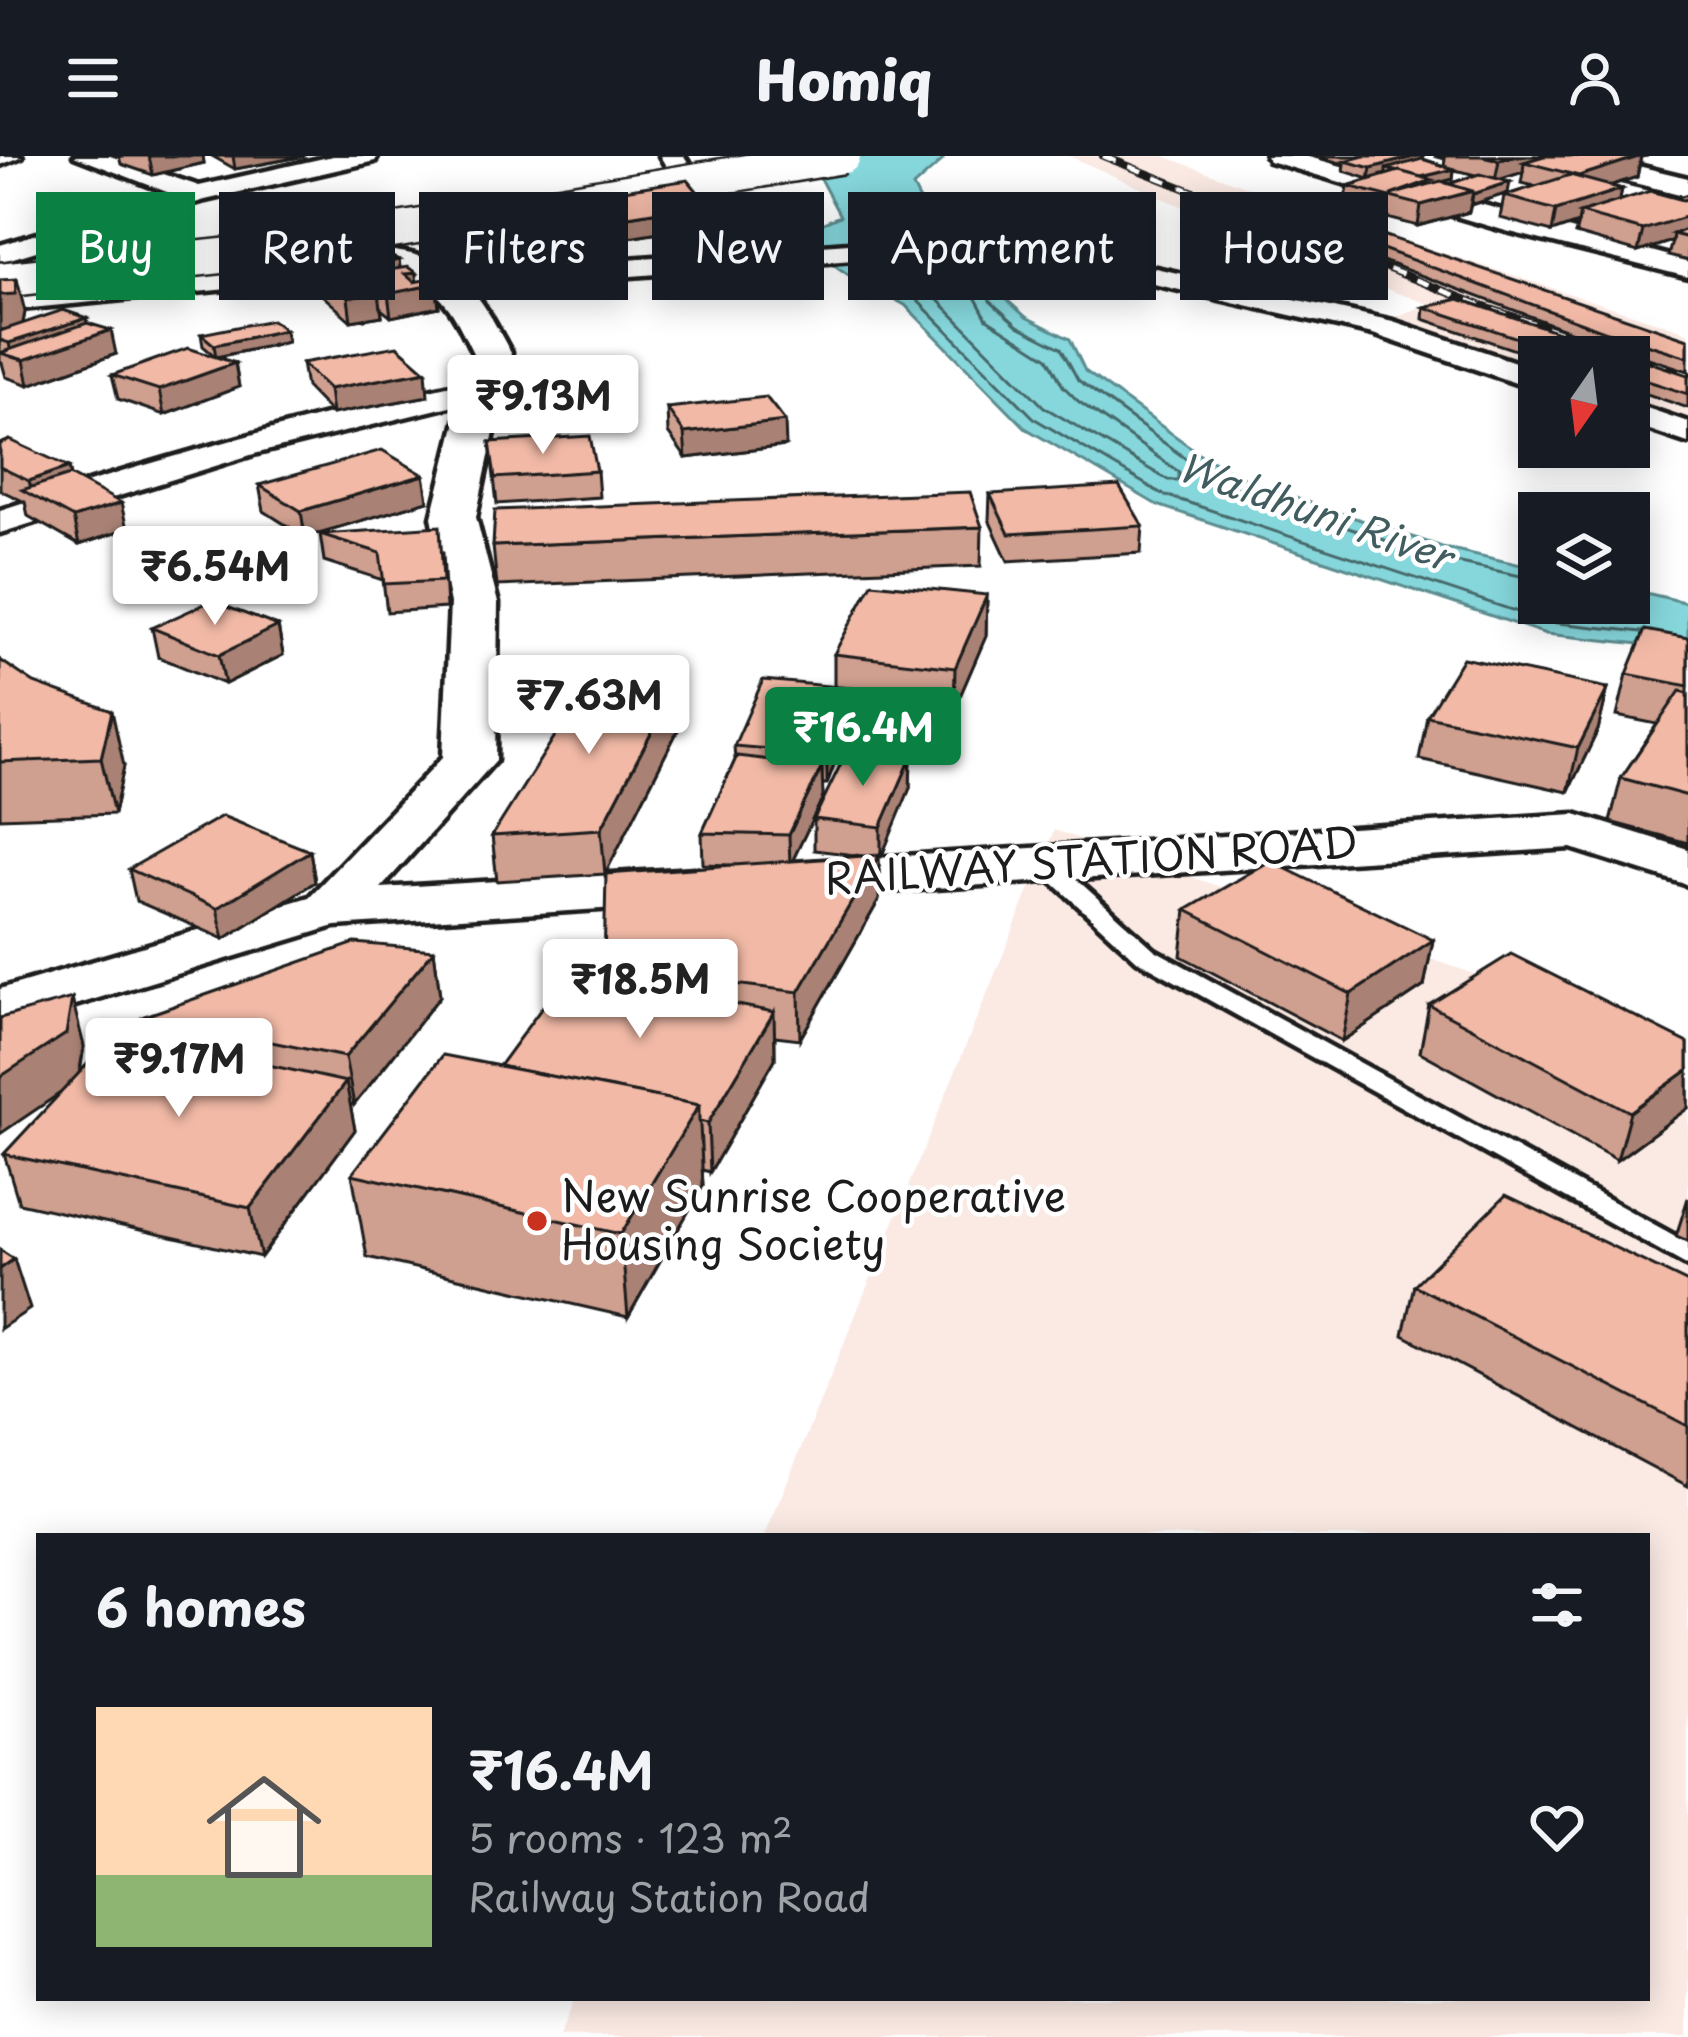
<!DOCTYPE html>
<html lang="en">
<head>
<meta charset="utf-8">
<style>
	:root { --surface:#171b24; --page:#242831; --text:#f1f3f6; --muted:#9ea1a6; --line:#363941; --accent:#0b8043 }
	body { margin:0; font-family:"Playpen Sans",sans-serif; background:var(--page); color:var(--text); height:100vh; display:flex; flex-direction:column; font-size:45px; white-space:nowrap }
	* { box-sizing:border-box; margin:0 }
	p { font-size:39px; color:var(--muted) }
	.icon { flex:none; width:66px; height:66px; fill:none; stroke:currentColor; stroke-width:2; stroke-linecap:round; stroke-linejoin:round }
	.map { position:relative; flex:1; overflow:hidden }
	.side { position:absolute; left:36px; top:1377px; width:1614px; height:468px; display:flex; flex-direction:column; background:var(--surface); border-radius:0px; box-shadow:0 6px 30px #0003 }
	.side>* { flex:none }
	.hud { position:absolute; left:36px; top:36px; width:1617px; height:108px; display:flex; gap:24px }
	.needle { width:78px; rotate:194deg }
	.controls { position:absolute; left:1518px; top:180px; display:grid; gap:24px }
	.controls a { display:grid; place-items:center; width:132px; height:132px; border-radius:0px; background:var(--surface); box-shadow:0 6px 30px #0003; font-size:60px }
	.price { position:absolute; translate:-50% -102px; padding:0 27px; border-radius:12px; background:#fff; color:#222; font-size:39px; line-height:78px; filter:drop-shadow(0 3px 6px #0008) }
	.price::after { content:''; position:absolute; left:50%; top:72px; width:36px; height:27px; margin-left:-18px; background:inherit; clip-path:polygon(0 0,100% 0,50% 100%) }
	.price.on { background:var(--accent); color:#fff }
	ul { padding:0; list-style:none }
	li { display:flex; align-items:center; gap:36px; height:300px; padding:0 60px }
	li+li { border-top:3px solid var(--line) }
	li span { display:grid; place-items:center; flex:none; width:336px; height:240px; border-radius:0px; color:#555 }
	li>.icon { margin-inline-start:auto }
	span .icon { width:144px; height:144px; fill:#fffc; stroke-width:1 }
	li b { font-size:51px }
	h2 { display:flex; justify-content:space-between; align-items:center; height:144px; padding:0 60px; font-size:51px }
	.chip { padding:0 42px; border-radius:0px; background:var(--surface); box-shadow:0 6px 30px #0003; font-size:42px; line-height:108px }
	.chip.on { background:var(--accent); color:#fff }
	header { display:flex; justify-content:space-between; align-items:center; height:156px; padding:0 60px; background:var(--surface); font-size:54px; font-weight:800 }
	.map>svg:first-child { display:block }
	.built { fill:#fbeae4 }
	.water { fill:#86d7dc; stroke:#5c8c8f; stroke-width:3 }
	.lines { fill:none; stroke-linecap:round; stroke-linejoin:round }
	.shore { stroke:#466769; stroke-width:3 }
	.service-casing { stroke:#1c1c1c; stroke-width:9 }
	.minor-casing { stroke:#1c1c1c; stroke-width:9 }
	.tertiary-casing { stroke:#1c1c1c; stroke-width:9 }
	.service { fill:#fff; fill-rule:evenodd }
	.minor { fill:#fff; fill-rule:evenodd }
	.tertiary { fill:#fff; fill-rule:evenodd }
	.rail-casing { stroke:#1c1c1c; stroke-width:8 }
	.rail { stroke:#fff; stroke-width:4.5; stroke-dasharray:14; stroke-linecap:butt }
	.secondary-bridge-casing { stroke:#1c1c1c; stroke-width:39; stroke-linecap:butt }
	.secondary-bridge { stroke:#fff; stroke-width:34 }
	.wall { fill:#cf9f8f; stroke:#1c1c1c; stroke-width:3; fill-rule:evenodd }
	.shaded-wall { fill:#a98274; stroke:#1c1c1c; stroke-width:3 }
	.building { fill:#f1b9a6; stroke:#1c1c1c; stroke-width:3 }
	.poi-dot { fill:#c8321e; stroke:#fff; stroke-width:4.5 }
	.labels { text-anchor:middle; stroke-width:9; stroke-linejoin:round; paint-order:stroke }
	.far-water-label { font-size:39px; font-style:italic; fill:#415d5f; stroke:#fff }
	.street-label { font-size:42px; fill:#1c1c1c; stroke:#fff }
	.poi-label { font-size:42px; fill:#1c1c1c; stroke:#fff; text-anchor:start }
</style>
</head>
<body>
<header><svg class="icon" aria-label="menu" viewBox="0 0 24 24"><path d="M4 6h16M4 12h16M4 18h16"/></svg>Homiq<svg class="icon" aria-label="person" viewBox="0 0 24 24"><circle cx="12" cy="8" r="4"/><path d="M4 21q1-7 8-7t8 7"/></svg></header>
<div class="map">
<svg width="1688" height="1881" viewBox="0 0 1688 1881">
	<rect width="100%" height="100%" fill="#fff"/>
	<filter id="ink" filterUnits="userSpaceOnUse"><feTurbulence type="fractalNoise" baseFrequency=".00833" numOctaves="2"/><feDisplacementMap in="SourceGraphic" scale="24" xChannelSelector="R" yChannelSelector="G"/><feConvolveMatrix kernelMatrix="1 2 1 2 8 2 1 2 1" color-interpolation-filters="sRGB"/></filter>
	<g filter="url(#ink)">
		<g class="built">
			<path d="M 1069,0 L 1164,0 L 1295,49 L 1688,176 L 1688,263 L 1629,243 L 1629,201 L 1539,201 L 1539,211 L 1395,161 L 1428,148 L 1286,97 Z"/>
			<path d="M 1054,674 L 1688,891 L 1688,1881 L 559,1881 L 575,1842 L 1647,1842 L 1647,1380 L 765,1380 Z"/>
		</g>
		<path class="water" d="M 813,0 L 941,0 L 943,4 L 913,31 C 933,78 982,92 1021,120 L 997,135 L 1026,161 L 1070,183 L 1085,215 L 1200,298 L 1262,331 L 1442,391 L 1539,413 L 1539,447 L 1629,447 L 1629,433 L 1688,447 L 1688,493 L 1546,478 L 1157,349 L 1027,273 L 905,149 L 850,120 L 793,80 L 840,60 L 809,2 Z"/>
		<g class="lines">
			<g class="shore">
				<path d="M 961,98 L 994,115 L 986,134 L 990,145 L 1018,170 L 1061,192 L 1078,224 L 1193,308 L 1256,341 L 1438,402 L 1539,424"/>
				<path d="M 879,104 L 923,129 L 1044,251 L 1168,324 L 1179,324 L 1179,316 L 1078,245 L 1063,230 L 1048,202 L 987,163 L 974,139 L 972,120 L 936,100"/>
				<path d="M 852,106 L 913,140 L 1035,263 L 1162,338 L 1548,466 L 1642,476"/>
			</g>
			<g class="service-casing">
				<path id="service" d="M 1046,701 L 1054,703 L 1155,794 L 1688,1087 L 1688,1110 L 1137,804 L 1038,713 L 1034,708 L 1038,703 Z"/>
			</g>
			<g class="minor-casing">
				<g id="minor">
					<path d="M 0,0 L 22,0 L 0,9 Z"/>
					<path d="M 74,0 L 110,0 L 199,30 L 333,0 L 378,0 L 375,5 L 205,44 L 0,106 L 0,89 L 172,38 Z"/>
					<path d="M 660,0 L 684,0 L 707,37 L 749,84 L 745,90 L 725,90 L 688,47 Z"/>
					<path d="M 1266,0 L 1305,0 L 1688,105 L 1688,121 L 1506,75 L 1269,5 Z"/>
					<path d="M 1056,72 L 1124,105 L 1393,165 L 1539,214 L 1539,235 L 1373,178 L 1105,117 L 1052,88 L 447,134 L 433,125 L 447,116 Z"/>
					<path d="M 488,221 L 504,231 L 499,238 L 254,298 L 0,377 L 0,354 C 161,302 323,256 488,221 Z"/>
					<path d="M 1629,246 L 1688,266 L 1688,287 L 1629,267 Z"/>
				</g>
			</g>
			<g class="tertiary-casing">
				<g id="tertiary">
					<path d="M 1543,0 L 1596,0 L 1688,22 L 1688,40 L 1547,6 Z"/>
					<path d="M 384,94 C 460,100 478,136 511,197 L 476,361 L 498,447 L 496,604 L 381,732 L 695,713 L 715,718 L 724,730 L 715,742 L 695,747 L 335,770 L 0,872 L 0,833 L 309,741 L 443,601 L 450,447 L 432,361 L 473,197 C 452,154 446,138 402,116 L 0,155 L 0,133 Z"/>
					<path d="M 1575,658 L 1688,693 L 1688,729 L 1571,692 L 792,741 L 772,736 L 763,724 L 772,712 L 792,707 Z"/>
				</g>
			</g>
			<use href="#service" class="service"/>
			<use href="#minor" class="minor"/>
			<use href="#tertiary" class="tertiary"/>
			<g class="rail-casing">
				<path id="rail" d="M 1103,0 L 1485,151 L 1688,218"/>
			</g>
			<use href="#rail" class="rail"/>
			<g class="secondary-bridge-casing">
				<path id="secondary-bridge" d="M 0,124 L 278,94 L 843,0"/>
			</g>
			<use href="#secondary-bridge" class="secondary-bridge"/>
		</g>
		<g class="wall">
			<path d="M 119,0 L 203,0 L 204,7 L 153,19 L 121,8 Z"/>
			<path d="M 212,0 L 305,0 L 235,13 Z"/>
			<path d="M 1322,0 L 1423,0 L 1423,3 L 1444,10 L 1445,3 L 1434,0 L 1648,0 L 1641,1 L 1637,21 L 1610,29 L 1622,33 L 1620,44 L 1675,42 L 1688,38 L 1688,105 L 1668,100 L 1672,85 L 1638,96 L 1575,78 L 1578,67 L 1552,76 L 1500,62 L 1504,40 L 1535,30 L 1521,27 L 1523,16 L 1499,23 L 1508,37 L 1471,48 L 1469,56 L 1418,70 L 1345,51 L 1348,30 L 1386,18 L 1369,23 L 1344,15 L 1345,8 L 1322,2 ZM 1454,14 L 1464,16 L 1475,19 L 1449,28 L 1442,26 L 1453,23 Z"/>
			<path d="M 565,43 L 707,68 L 599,86 L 566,65 Z"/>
			<path d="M 1315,68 L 1688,183 L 1688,215 L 1602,187 L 1313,79 Z"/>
			<path d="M 386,92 L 387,99 L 399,104 L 400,112 L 417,125 L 436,128 L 439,151 L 391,161 L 381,153 L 382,160 L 351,165 L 303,122 L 300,99 Z"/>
			<path d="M 1459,143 L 1688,219 L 1688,252 L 1629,232 L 1629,201 L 1539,202 L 1423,163 L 1424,151 Z"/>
			<path d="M 25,156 L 23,167 L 87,162 L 88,167 L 116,198 L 29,229 L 6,221 L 2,207 L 0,206 L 0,175 Z"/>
			<path d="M 201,178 L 287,186 L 217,201 L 235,207 L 239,231 L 164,259 L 118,243 L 112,219 L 216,201 L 203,190 Z"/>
			<path d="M 302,207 L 428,240 L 332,258 L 306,231 Z"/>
			<path d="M 667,252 L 786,290 L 686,302 L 668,277 Z"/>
			<path d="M 490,286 L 597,315 L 599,341 L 497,348 Z"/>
			<path d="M 0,288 L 69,311 L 71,320 L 127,373 L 79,389 L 28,360 L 25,346 L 0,334 Z"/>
			<path d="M 424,319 L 428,345 L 305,381 L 264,355 L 259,329 Z"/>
			<path d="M 990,338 L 1143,370 L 1141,397 L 1008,405 L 989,364 Z"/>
			<path d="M 982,371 L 981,410 L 497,430 L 493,390 Z"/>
			<path d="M 320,378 L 443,397 L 446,452 L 387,456 L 383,424 L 324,405 Z"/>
			<path d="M 987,439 L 986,480 L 954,554 L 851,542 L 851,561 L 827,628 L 822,628 L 823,641 L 792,705 L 863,700 L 814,694 L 814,663 L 911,602 L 910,632 L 879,702 L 879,744 L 800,883 L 775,880 L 775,903 L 710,1016 L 702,1014 L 703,1030 L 628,1161 L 367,1101 L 352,1018 L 499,910 L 605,823 L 604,812 L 733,709 L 703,708 L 702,677 L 735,604 L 734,590 L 834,530 L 834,498 Z"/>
			<path d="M 278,470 L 283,499 L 225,528 L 158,501 L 152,472 Z"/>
			<path d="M 1688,482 L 1688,687 L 1610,666 L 1621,622 L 1657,568 L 1617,560 L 1627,518 Z"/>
			<path d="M 0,504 L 124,610 L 114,658 L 0,662 Z"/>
			<path d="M 1608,532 L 1598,574 L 1568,636 L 1419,603 L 1427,560 Z"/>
			<path d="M 681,568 L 605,718 L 497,725 L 492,680 Z"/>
			<path d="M 310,695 L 315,726 L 224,783 L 136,745 L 129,713 Z"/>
			<path d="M 1186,754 L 1433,784 L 1424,830 L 1342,885 L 1181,800 Z"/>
			<path d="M 434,794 L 440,840 L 354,949 L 350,948 L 355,974 L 261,1101 L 19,1047 L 4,998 L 60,938 L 84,890 L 80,917 L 150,883 L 145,860 Z"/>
			<path d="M 1429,849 L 1688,887 L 1688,952 L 1617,1004 L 1420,896 Z"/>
			<path d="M 1688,1042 L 1688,1085 L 1676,1080 Z"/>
			<path d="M 1688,1127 L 1688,1330 L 1403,1179 L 1414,1129 Z"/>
		</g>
		<g class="shaded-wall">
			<path d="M 149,0 L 203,0 L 204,7 L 153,19 Z"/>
			<path d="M 233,0 L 305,0 L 235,13 Z"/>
			<path d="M 1417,0 L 1423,0 L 1422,9 L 1386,13 L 1386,18 L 1369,23 L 1371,12 Z"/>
			<path d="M 1513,0 L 1566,0 L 1524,6 L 1523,16 L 1495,25 L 1499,4 Z"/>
			<path d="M 1641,0 L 1637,21 L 1575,41 L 1579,20 Z"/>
			<path d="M 1454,13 L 1453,23 L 1391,39 L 1418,22 Z"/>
			<path d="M 1510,26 L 1508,37 L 1471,49 L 1473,38 Z"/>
			<path d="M 1622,33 L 1618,54 L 1580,57 L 1578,67 L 1552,76 L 1556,54 Z"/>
			<path d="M 1473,35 L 1469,56 L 1418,70 L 1421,49 Z"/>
			<path d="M 707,47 L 707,68 L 599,86 L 598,65 Z"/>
			<path d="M 1687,51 L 1688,80 L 1673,78 L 1672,85 L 1638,96 L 1643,74 Z"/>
			<path d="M 386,92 L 387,106 L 399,104 L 402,127 L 384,130 L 373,94 Z"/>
			<path d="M 416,117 L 417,132 L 436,128 L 439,151 L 391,161 L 388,138 L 405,118 Z"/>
			<path d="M 17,123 L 25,156 L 22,172 L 0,174 L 0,139 Z"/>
			<path d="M 378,130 L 382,160 L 351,165 L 348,142 Z"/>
			<path d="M 87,162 L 91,181 L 111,174 L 116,198 L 29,229 L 24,204 L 12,201 L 9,187 Z"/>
			<path d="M 285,174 L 287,186 L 216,201 L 214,189 Z"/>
			<path d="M 235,207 L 239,231 L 164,259 L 159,234 Z"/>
			<path d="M 426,215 L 428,240 L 332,258 L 329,233 Z"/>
			<path d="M 785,265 L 786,290 L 686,302 L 684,277 Z"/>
			<path d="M 69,311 L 75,337 L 33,340 L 29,325 Z"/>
			<path d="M 424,319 L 428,345 L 305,381 L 301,355 Z"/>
			<path d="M 121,347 L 127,373 L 79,389 L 73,362 Z"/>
			<path d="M 987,439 L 986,480 L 954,554 L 955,512 Z"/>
			<path d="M 278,470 L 283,499 L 225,528 L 219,499 Z"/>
			<path d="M 678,526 L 681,568 L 605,718 L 601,673 Z"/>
			<path d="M 851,532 L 851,561 L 827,628 L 827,598 Z"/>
			<path d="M 1608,532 L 1598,574 L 1568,636 L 1578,592 Z"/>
			<path d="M 112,555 L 124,610 L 114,658 L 101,602 Z"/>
			<path d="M 911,602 L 910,632 L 881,702 L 881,671 Z"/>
			<path d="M 822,610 L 823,641 L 790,710 L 789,679 Z"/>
			<path d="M 310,695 L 315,726 L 224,783 L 217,752 Z"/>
			<path d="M 879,699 L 879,744 L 800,883 L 799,836 Z"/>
			<path d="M 1433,784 L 1424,830 L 1342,885 L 1351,838 Z"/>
			<path d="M 434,794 L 440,840 L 354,949 L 345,901 Z"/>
			<path d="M 72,842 L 84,890 L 78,925 L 0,978 L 0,921 Z"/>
			<path d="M 774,856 L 775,903 L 710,1016 L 708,967 Z"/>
			<path d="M 1688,914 L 1688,952 L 1617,1004 L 1630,956 Z"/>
			<path d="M 346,926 L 355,974 L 261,1101 L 250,1052 Z"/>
			<path d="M 699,949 L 703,1030 L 628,1161 L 621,1078 Z"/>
			<path d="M 14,1103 L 30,1153 L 0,1173 L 0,1113 Z"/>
		</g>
		<g class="building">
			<path d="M 1364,0 L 1417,0 L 1371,12 L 1345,5 Z"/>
			<path d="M 1482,0 L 1513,0 L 1499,4 Z"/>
			<path d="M 1544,0 L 1641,0 L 1579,20 L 1524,6 Z"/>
			<path d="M 1422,3 L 1454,13 L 1421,21 L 1386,13 Z"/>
			<path d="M 1399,15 L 1432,24 L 1391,39 L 1441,25 L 1473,35 L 1421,49 L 1348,30 Z"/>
			<path d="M 1479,18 L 1510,26 L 1473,38 L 1473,35 L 1449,28 Z"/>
			<path d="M 1570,19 L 1622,33 L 1556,54 L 1504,40 Z"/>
			<path d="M 688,24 L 707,47 L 598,65 L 565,43 Z"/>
			<path d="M 1650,35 L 1683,44 L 1688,43 L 1688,60 L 1643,74 L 1580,57 Z"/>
			<path d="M 1336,63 L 1688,183 L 1688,201 L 1604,175 L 1315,68 Z"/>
			<path d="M 1688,72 L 1688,82 L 1673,78 Z"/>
			<path d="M 378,87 L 386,92 L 373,94 L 399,104 L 382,107 L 389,114 L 408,111 L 416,117 L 405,118 L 414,126 L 435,122 L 436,128 L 388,138 L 378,130 L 372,131 L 379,137 L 348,142 L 300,99 Z"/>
			<path d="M 17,123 L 15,138 L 0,139 L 0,124 Z"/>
			<path d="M 1459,143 L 1688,219 L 1688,238 L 1629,219 L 1629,201 L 1575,201 L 1424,151 Z"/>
			<path d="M 63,154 L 87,162 L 9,187 L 0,184 L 0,175 Z"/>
			<path d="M 272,164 L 285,174 L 214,189 L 201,178 Z"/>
			<path d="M 87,167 L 111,174 L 24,204 L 0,197 Z"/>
			<path d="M 397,190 L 426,215 L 329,233 L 302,207 Z"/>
			<path d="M 188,192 L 235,207 L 159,234 L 112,219 Z"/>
			<path d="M 766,241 L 785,265 L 684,277 L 667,252 Z"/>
			<path d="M 590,280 L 597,315 L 495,322 L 490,286 Z"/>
			<path d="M 10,284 L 69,311 L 29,325 L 0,311 L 0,288 Z"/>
			<path d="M 382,294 L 424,319 L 301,355 L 259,329 Z"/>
			<path d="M 70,319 L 121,347 L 73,362 L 22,334 Z"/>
			<path d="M 1119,330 L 1143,370 L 1009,378 L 990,338 Z"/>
			<path d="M 970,336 L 982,371 L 493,390 L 495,354 Z"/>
			<path d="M 440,370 L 443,425 L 384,428 L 380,397 L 320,378 Z"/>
			<path d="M 872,427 L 987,439 L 955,512 L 834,498 Z"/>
			<path d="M 211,445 L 278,470 L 219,499 L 152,472 Z"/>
			<path d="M 1645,474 L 1688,482 L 1688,530 L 1627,518 Z"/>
			<path d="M 1463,502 L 1608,532 L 1578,592 L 1427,560 Z"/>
			<path d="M 0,504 L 34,527 L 112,555 L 101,602 L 0,606 Z"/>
			<path d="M 594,518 L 678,526 L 601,673 L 492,680 Z"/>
			<path d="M 763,524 L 851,532 L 827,598 L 734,590 Z"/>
			<path d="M 1680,535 L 1688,537 L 1688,640 L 1621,622 Z"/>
			<path d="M 847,595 L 911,602 L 881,671 L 814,663 Z"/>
			<path d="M 737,600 L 822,610 L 789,679 L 702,677 Z"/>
			<path d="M 222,660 L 310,695 L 217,752 L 129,713 Z"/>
			<path d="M 879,699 L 799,836 L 604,812 L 606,718 Z"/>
			<path d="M 1270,705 L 1433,784 L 1351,838 L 1186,754 Z"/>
			<path d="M 355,787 L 434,794 L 345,901 L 145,860 Z"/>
			<path d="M 1511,798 L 1688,887 L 1688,914 L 1630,956 L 1429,849 Z"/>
			<path d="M 568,816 L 774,856 L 708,967 L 699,965 L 699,949 L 499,910 Z"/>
			<path d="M 72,842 L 66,878 L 0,921 L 0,862 Z"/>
			<path d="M 117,876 L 346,926 L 250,1052 L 4,998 Z"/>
			<path d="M 443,899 L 699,949 L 621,1078 L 352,1018 Z"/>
			<path d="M 1506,1039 L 1688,1127 L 1688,1270 L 1414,1129 Z"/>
			<path d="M 0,1094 L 14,1103 L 0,1113 Z"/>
		</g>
	</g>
	<circle class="poi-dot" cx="537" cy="1065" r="12"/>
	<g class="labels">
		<g class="far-water-label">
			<text transform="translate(1315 356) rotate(19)" y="14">Waldhuni River</text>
		</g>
		<g class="street-label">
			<text transform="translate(1091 705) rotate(-4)" y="15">RAILWAY STATION ROAD</text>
		</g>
		<g class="poi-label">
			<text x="561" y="1056">New Sunrise Cooperative<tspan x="561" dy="48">Housing Society</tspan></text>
		</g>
	</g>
</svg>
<div class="controls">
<a><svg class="needle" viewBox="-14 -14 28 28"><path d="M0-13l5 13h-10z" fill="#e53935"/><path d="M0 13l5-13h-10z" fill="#9ea1a6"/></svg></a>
<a><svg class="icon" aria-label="layers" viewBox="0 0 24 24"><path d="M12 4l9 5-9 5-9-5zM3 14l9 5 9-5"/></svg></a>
</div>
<b class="price" style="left:543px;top:301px">₹9.13M</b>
<b class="price" style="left:215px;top:472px">₹6.54M</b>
<b class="price" style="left:589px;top:601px">₹7.63M</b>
<b class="price on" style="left:863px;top:633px">₹16.4M</b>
<b class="price" style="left:640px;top:885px">₹18.5M</b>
<b class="price" style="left:179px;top:964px">₹9.17M</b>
<div class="hud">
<a class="chip on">Buy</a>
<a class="chip">Rent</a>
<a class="chip">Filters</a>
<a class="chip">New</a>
<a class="chip">Apartment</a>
<a class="chip">House</a>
</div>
<section class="side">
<h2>6 homes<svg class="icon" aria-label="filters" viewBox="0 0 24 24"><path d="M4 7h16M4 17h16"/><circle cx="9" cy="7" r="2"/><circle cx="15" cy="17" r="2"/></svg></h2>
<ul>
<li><span style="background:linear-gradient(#ffd9b3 70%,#8fb573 0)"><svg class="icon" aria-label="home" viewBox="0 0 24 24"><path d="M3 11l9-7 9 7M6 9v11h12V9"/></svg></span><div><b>₹16.4M</b><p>5 rooms · 123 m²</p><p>Railway Station Road</p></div><svg class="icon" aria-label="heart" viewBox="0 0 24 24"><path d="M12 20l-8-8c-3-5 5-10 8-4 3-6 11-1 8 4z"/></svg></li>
</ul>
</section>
</div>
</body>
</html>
